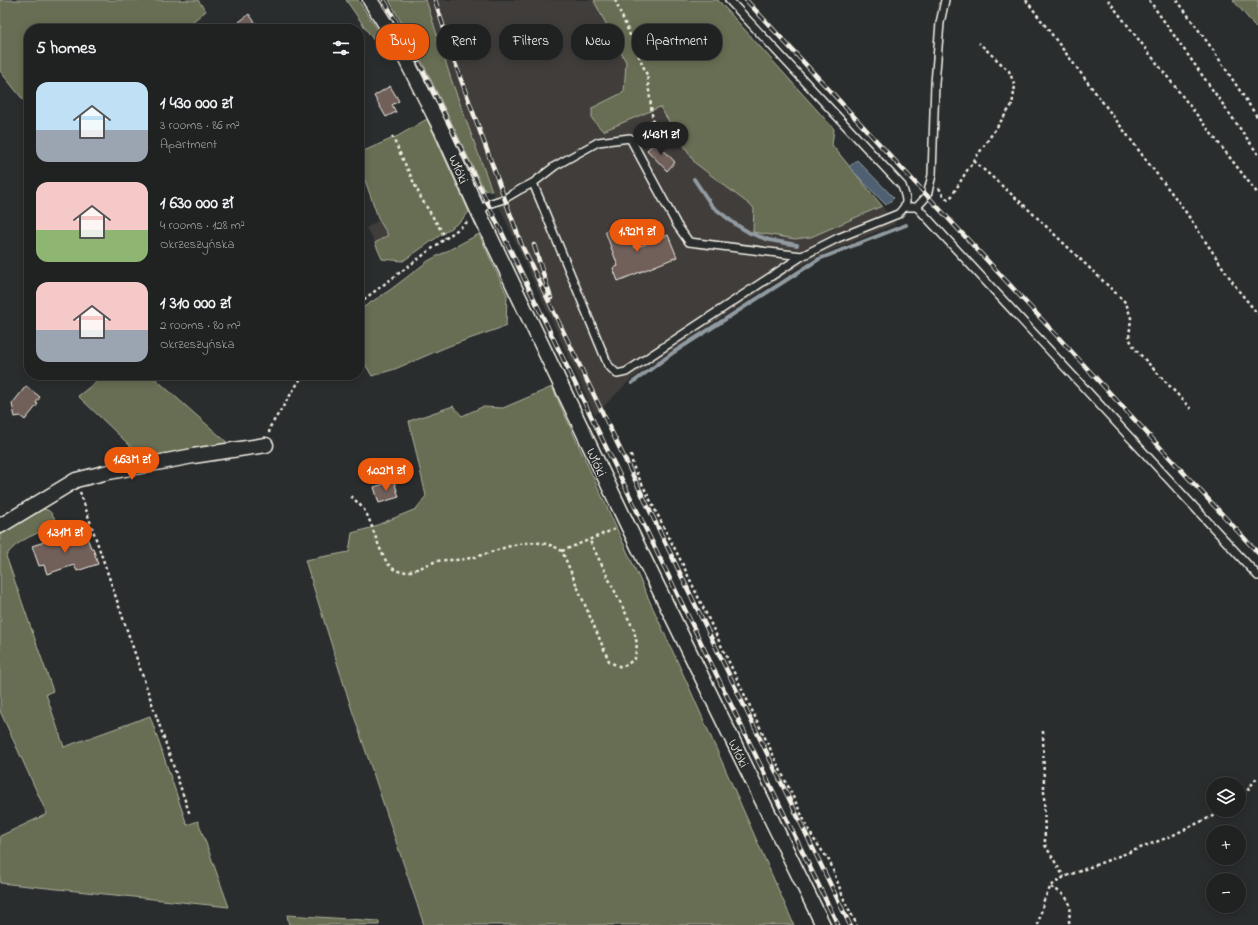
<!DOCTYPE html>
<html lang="en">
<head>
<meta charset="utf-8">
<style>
	:root { --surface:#202222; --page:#2d2f2f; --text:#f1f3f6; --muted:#a2a4a5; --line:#3d3f40; --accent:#ea580c }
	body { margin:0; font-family:"Indie Flower",sans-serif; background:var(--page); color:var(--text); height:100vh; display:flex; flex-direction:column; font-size:15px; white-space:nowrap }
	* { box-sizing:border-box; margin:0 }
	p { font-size:13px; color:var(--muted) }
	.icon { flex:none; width:22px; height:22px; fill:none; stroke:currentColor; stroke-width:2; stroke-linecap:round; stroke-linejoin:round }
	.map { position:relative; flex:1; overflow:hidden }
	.panel { position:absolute; left:24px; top:24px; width:340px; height:356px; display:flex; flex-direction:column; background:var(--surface); border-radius:16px; box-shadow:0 2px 10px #0003,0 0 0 1px var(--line) }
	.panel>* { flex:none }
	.top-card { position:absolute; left:376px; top:24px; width:380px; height:36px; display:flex; gap:8px }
	.tools { position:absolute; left:1206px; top:777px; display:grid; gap:8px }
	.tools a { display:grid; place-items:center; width:40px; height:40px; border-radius:50%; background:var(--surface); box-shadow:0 2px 10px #0003,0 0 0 1px var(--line); font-size:20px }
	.price { position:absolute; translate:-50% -34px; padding:0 9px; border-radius:14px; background:var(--accent); color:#fff; font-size:13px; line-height:26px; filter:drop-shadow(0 1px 2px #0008) }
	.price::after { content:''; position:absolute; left:50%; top:24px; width:12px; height:9px; margin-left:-6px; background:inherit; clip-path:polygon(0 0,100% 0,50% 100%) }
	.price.active { background:#222; color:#fff }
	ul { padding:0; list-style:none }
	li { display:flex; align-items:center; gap:12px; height:100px; padding:0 12px }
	li span { display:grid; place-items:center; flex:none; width:112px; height:80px; border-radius:12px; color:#555 }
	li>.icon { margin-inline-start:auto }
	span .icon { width:48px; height:48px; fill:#fffc; stroke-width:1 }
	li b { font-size:17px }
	h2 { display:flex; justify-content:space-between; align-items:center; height:48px; padding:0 12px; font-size:17px }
	.pill { padding:0 14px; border-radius:16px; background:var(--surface); box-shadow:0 2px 10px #0003,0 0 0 1px var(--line); font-size:14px; line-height:36px }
	.pill.active { background:var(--accent); color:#fff }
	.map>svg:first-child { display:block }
	.built { fill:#3f3c3b }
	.green { fill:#676e53; stroke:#aeb09e }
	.water { fill:#4f6172; stroke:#919ba1 }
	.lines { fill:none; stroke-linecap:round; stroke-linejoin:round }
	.stream { stroke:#919ba1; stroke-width:4 }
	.building { fill:#715f5a; stroke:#f4f1e8 }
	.lane-casing { stroke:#f4f1e8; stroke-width:10 }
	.street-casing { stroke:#f4f1e8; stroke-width:17 }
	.path { stroke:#f4f1e8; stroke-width:2.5; stroke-dasharray:3 3; stroke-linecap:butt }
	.lane { stroke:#2a2d2e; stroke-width:7 }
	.street { stroke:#2a2d2e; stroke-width:14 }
	.rail-casing { stroke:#f4f1e8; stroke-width:4.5 }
	.rail { stroke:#2a2d2e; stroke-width:3; stroke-dasharray:9; stroke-linecap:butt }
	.labels { text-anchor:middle; stroke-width:3; stroke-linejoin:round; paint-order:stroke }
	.street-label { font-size:14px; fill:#f4f1e8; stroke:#2a2d2e }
</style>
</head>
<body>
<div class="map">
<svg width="1258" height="925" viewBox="0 0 1258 925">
	<rect width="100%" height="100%" fill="#2a2d2e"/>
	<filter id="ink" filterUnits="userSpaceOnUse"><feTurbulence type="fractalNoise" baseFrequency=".025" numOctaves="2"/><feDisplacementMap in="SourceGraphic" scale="8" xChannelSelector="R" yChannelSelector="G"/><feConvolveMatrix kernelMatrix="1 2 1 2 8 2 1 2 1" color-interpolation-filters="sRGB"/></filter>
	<g filter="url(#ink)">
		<g class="built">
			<path d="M 426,0 L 638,0 L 811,237 L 882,206 L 896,224 L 818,256 L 790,272 L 651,364 L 628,382 L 595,415 L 492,191 L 451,79 Z"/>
			<path d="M 379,220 L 388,235 L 375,243 L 366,228 Z"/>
		</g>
		<g class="green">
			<path d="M 0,0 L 198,0 L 206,11 L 183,29 L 29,29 L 29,107 L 0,71 Z"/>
			<path d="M 346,0 L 358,0 L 396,57 L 388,61 Z"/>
			<path d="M 389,0 L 426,0 L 451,79 L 492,191 L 484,190 L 416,49 Z"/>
			<path d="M 595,0 L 718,0 L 834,129 L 832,145 L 882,206 L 811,237 L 795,239 L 753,232 L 754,208 L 695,163 L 660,107 L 603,131 L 592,119 L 592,108 L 624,92 L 626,62 L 594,1 Z"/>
			<path d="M 1233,0 L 1258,0 L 1258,30 Z"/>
			<path d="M 427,119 L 469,212 L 461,221 L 403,261 L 382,259 L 375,243 L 388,235 L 379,220 L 366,183 L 359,170 L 359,153 L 398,136 Z"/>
			<path d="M 479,234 L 507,295 L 506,326 L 449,346 L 395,369 L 372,376 L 359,354 L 359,310 L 390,290 L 428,261 Z"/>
			<path d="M 105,375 L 151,375 L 230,445 L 144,459 L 78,396 Z"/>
			<path d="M 552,387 L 689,687 L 794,925 L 424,925 L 350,704 L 305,560 L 349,552 L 352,533 L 370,528 L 416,509 L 426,496 L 409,421 L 453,406 L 462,416 L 482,407 L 503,408 Z"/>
			<path d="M 40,509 C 51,508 54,516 57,525 C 39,533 17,539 6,556 L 53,691 L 46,694 L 64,747 L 150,716 L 187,825 L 198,821 L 229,907 L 0,883 L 0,836 L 47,814 L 0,711 L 0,532 Z"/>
			<path d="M 287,915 L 379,921 L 379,925 L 289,925 Z"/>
		</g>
		<path class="water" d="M 857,160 L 894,198 L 886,205 L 849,167 Z"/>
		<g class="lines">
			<g class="stream">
				<path d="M 694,179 L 712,206 L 735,224 L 750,233 L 769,240 L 797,245"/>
				<path d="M 632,383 L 674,352 L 819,259 L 906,225"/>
			</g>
		</g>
		<g class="building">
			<path d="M 249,14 L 260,29 L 244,29 L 239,22 Z"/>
			<path d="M 390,86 L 399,101 L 392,105 L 396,112 L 386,117 L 374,96 Z"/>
			<path d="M 656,142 L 675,162 L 667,171 L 647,150 Z"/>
			<path d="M 625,223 L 635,248 L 668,235 L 677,257 L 618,281 L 613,268 L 618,266 L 605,231 Z"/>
			<path d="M 26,386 L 40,397 L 36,403 L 38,404 L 25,420 L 20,416 L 15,417 L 12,404 Z"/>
			<path d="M 394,481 L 399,497 L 379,503 L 374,487 Z"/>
			<path d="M 86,535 L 91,548 L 93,548 L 98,564 L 77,571 L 74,565 L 47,574 L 44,565 L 39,566 L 32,546 L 62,536 L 64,542 Z"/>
		</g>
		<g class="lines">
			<g class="lane-casing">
				<g id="lane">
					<path d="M 533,183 L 608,365 L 617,374 L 626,372 L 802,256 L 838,238 L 898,214 C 909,204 907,200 902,186 L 729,0"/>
					<path d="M 905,207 L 917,207 L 927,196 L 932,175 L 935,83 L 940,23 L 945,0"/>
					<path d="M 917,207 L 1258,576"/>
					<path d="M 479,213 L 488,204 L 504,199 L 521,189 L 533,183 L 555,166 L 598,142 L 630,138 L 677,225 L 689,242 L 802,256"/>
				</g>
			</g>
			<g class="street-casing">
				<g id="street">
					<path d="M 370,0 L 398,44 L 442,131 L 479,213 L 627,524 L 823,925"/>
					<path d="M 0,526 L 76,480 L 104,473 L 193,456 L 266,445"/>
				</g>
			</g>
			<g class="path">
				<path d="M 615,0 L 647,75 L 653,122 L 637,133"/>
				<path d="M 1026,0 L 1149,164 L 1181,205 L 1238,290 L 1258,314"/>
				<path d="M 1108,0 L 1258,194"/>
				<path d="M 1149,0 L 1258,154"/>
				<path d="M 1177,0 L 1213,50 L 1258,118"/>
				<path d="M 392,136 L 421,198 L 446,238"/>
				<path d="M 974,161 L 1027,208 L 1126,303 L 1131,318 L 1129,338 L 1135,349 L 1191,409"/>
				<path d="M 939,188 L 944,197 L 948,199 L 952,196 L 966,172 L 1012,105 L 1015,86 L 1009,71 L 979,43"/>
				<path d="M 359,303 L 469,221"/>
				<path d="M 269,433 L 270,427 L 303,375"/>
				<path d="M 631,455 L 633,466 L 682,563 L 805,822 L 813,838 L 830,862 L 845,902 L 857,925"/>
				<path d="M 80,492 L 190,815"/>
				<path d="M 351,496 C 357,502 365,509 368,517 C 374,530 381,558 391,567 C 405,579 423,565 437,561 C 446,559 456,561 465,559 C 497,554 530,530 562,551 L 609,661 C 621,669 624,668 635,658 L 637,644 L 634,630 L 589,539"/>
				<path d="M 562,551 L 615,529"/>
				<path d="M 1043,731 L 1045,845 L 1064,877"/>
				<path d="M 1239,799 L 1247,791 L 1258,776"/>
				<path d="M 1051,887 C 1059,891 1067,896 1070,905 C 1072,912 1067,918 1070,925"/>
				<path d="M 1038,925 L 1044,900 L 1051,886 L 1064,877 L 1169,837 L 1225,810"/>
			</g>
			<use href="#lane" class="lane"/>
			<use href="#street" class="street"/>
			<g class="rail-casing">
				<g id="rail">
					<path d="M 384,0 L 406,39 L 423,70 L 838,925"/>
					<path d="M 435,0 L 455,63 L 522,246 L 850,925"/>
					<path d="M 746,0 L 1258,553"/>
					<path d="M 534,245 L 551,298"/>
				</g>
			</g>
			<use href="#rail" class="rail"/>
		</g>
	</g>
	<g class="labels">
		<g class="street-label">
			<text transform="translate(459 169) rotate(66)" y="5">Włóki</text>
			<text transform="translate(597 462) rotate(65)" y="5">Włóki</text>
			<text transform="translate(739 753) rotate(64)" y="5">Włóki</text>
		</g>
	</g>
</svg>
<div class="tools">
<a><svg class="icon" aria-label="layers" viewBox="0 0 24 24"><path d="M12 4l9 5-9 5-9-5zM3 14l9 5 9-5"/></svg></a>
<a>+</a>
<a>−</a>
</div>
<b class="price active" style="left:661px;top:156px">1.43M zł</b>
<b class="price" style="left:637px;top:253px">1.92M zł</b>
<b class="price" style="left:132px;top:481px">1.63M zł</b>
<b class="price" style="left:386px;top:492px">1.02M zł</b>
<b class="price" style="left:65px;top:554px">1.31M zł</b>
<div class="top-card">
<a class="pill active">Buy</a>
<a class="pill">Rent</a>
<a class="pill">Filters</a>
<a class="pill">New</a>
<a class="pill">Apartment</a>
</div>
<section class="panel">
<h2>5 homes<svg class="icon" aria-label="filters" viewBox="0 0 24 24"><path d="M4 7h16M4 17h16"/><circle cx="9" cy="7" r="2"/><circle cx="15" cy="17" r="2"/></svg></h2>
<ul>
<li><span style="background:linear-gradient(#bfe0f5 60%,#9aa5b1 0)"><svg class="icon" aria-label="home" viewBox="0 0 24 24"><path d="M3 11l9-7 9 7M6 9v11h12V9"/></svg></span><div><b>1 430 000 zł</b><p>3 rooms · 86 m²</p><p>Apartment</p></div></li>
<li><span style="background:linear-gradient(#f6c9c9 60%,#8fb573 0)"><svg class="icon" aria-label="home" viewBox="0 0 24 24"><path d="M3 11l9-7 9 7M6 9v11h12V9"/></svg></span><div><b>1 630 000 zł</b><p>4 rooms · 128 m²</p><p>Okrzeszyńska</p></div></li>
<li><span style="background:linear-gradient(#f6c9c9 60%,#9aa5b1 0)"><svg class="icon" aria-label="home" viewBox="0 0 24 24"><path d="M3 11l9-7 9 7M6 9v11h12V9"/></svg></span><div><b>1 310 000 zł</b><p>2 rooms · 80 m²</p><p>Okrzeszyńska</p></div></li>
</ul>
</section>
</div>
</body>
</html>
